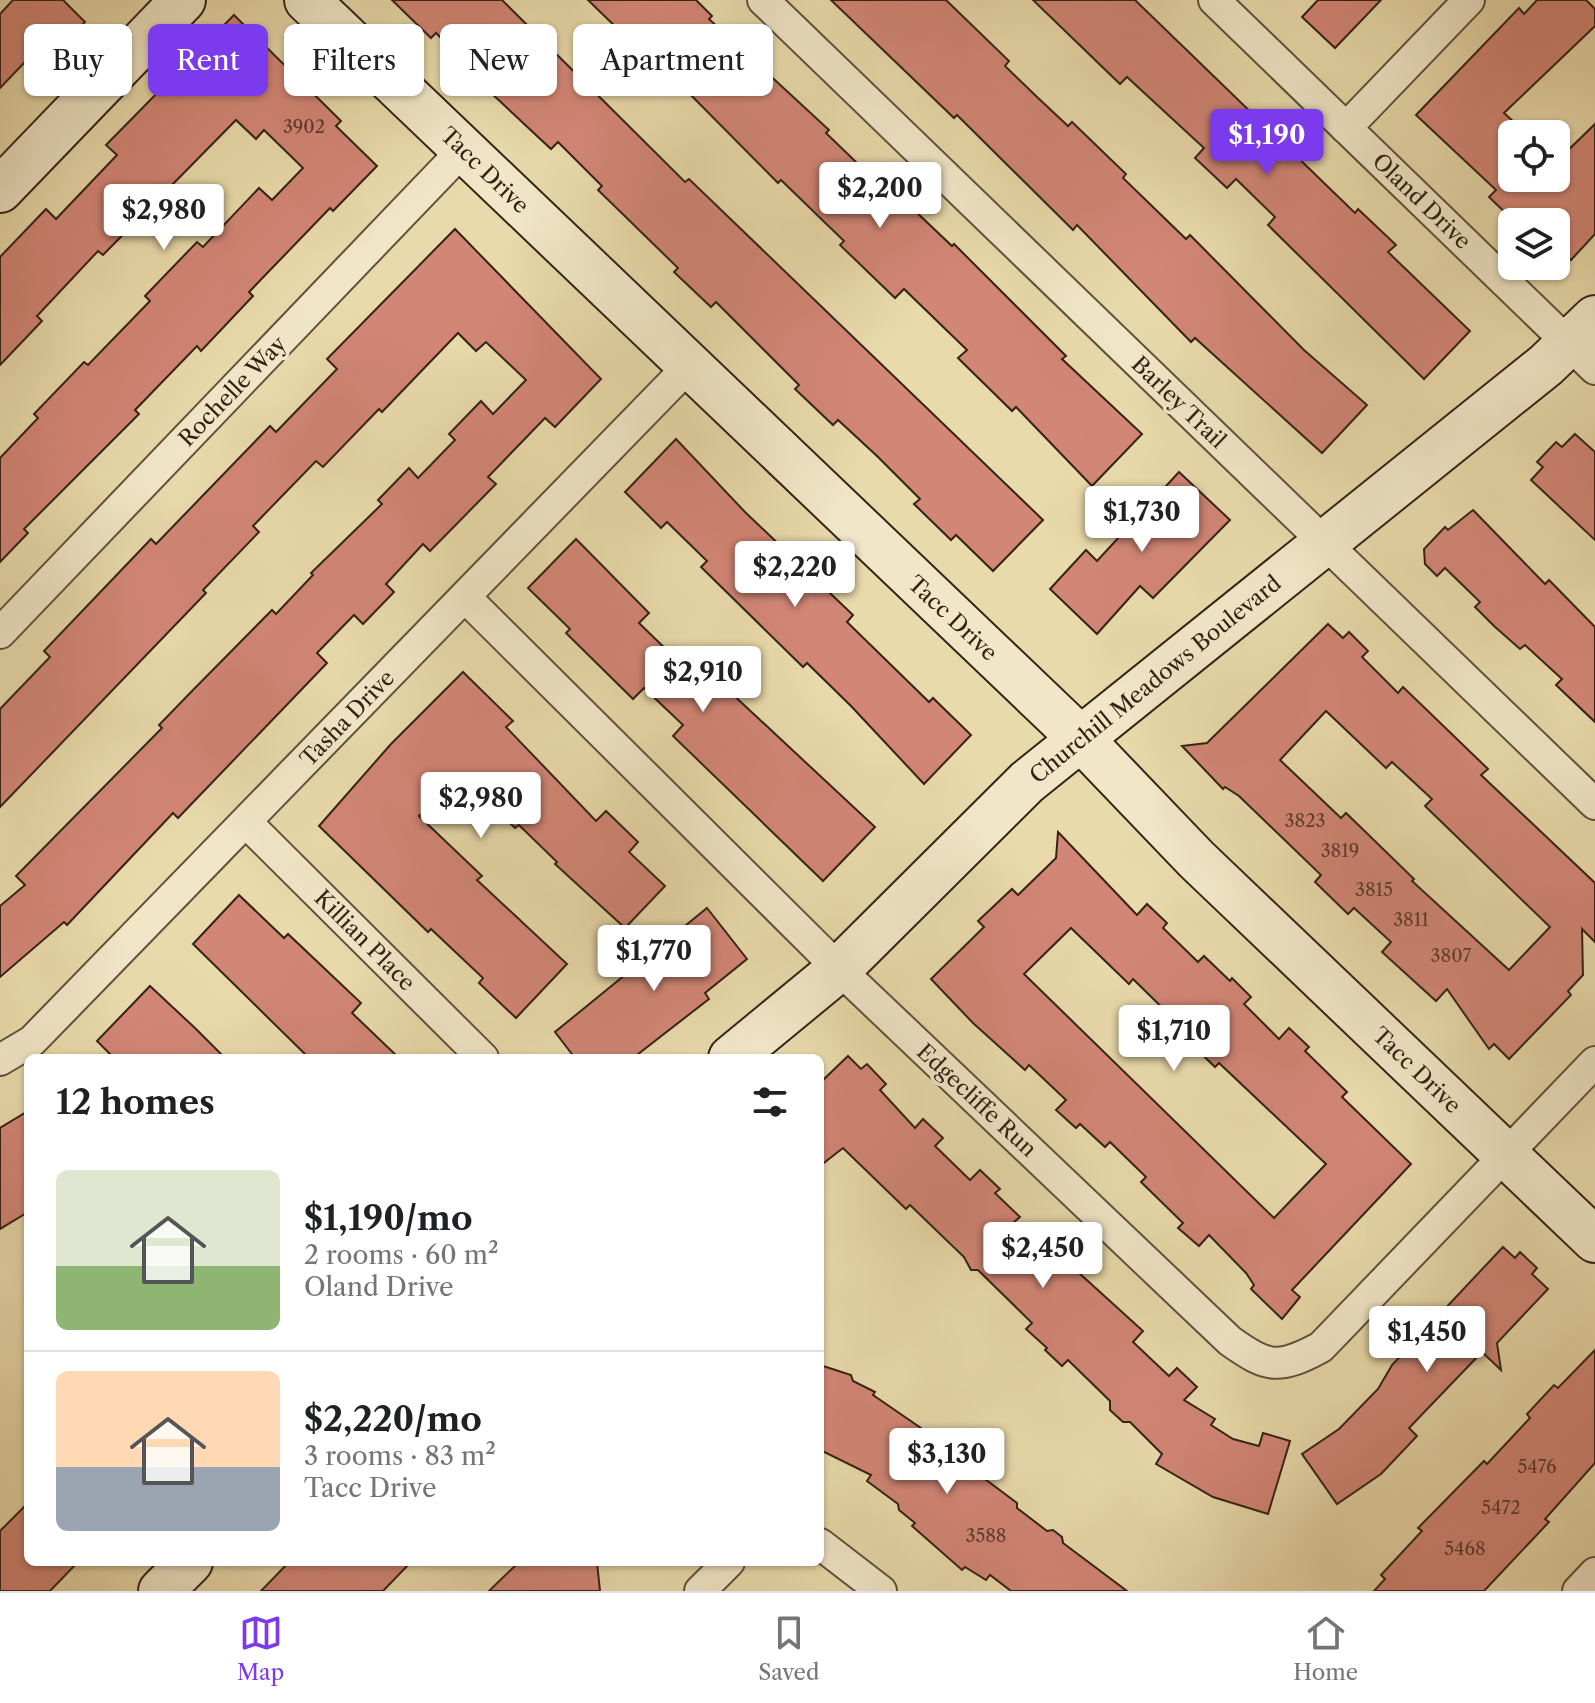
<!DOCTYPE html>
<html lang="en">
<head>
<meta charset="utf-8">
<style>
	:root { --surface:#fff; --page:#f6f6f6; --text:#202124; --muted:#757577; --line:#e0e0e0; --accent:#7c3aed }
	body { margin:0; font-family:"Libre Caslon Text",serif; background:var(--page); color:var(--text); height:100vh; display:flex; flex-direction:column; font-size:30px; white-space:nowrap }
	* { box-sizing:border-box; margin:0 }
	p { font-size:26px; color:var(--muted) }
	.icon { flex:none; width:44px; height:44px; fill:none; stroke:currentColor; stroke-width:2; stroke-linecap:round; stroke-linejoin:round }
	.map { position:relative; flex:1; overflow:hidden }
	.side { position:absolute; left:24px; top:1054px; width:800px; height:512px; display:flex; flex-direction:column; background:var(--surface); border-radius:12px; box-shadow:0 2px 6px #0004 }
	.side>* { flex:none }
	.banner { position:absolute; left:24px; top:24px; width:800px; height:72px; display:flex; gap:16px }
	.buttons { position:absolute; left:1498px; top:120px; display:grid; gap:16px }
	.buttons a { display:grid; place-items:center; width:72px; height:72px; border-radius:12px; background:var(--surface); box-shadow:0 2px 6px #0004; font-size:40px }
	.price { position:absolute; translate:-50% -68px; padding:0 18px; border-radius:8px; background:#fff; color:#222; font-size:26px; line-height:52px; filter:drop-shadow(0 2px 4px #0008) }
	.price::after { content:''; position:absolute; left:50%; top:48px; width:24px; height:18px; margin-left:-12px; background:inherit; clip-path:polygon(0 0,100% 0,50% 100%) }
	.price.on { background:var(--accent); color:#fff }
	ul { padding:0; list-style:none }
	li { display:flex; align-items:center; gap:24px; height:200px; padding:0 32px }
	li+li { border-top:2px solid var(--line) }
	li span { display:grid; place-items:center; flex:none; width:224px; height:160px; border-radius:12px; color:#555 }
	li>.icon { margin-inline-start:auto }
	span .icon { width:96px; height:96px; fill:#fffc; stroke-width:1 }
	li b { font-size:34px }
	h2 { display:flex; justify-content:space-between; align-items:center; height:96px; padding:0 32px; font-size:34px }
	.pill { padding:0 28px; border-radius:12px; background:var(--surface); box-shadow:0 2px 6px #0004; font-size:28px; line-height:72px }
	.pill.on { background:var(--accent); color:#fff }
	.dock { display:flex; justify-content:space-around; align-items:center; height:112px; border-top:2px solid var(--line); background:var(--surface); font-size:22px; color:var(--muted) }
	.dock a { display:grid; justify-items:center; gap:4px }
	.dock .on { color:var(--accent) }
	.map>svg:first-child { display:block }
	.building { fill:#d28676; stroke:#342215; stroke-width:2; fill-rule:evenodd }
	.lines { fill:none; stroke-linecap:round; stroke-linejoin:round }
	.street-casing { stroke:#61503a; stroke-width:34 }
	.secondary-casing { stroke:#342215; stroke-width:48 }
	.street { stroke:#f1e7c8; stroke-width:30 }
	.secondary { stroke:#f1e7c8; stroke-width:44 }
	.labels { text-anchor:middle; stroke-width:7; stroke-linejoin:round; paint-order:stroke }
	.number-label { font-size:18px; fill:#5c3b2d }
	.street-label { font-size:22px; fill:#342215; stroke:#f1e7c8 }
</style>
</head>
<body>
<div class="map">
<svg width="1595" height="1591" viewBox="0 0 1595 1591">
	<rect width="100%" height="100%" fill="#e9daab"/>
	<filter id="stains"><feTurbulence type="fractalNoise" baseFrequency=".0025" numOctaves="4"/><feColorMatrix values="0 0 0 0 .2 0 0 0 0 .09 0 0 0 0 .02 0 0 0 .5 -.17"/></filter>
	<radialGradient id="worn" r=".72"><stop offset=".6" stop-color="#630" stop-opacity="0"/><stop offset="1" stop-color="#630" stop-opacity=".3"/></radialGradient>
	<g class="building">
		<path d="M 13,0 L 63,0 L 85,22 L 35,74 L 24,63 L 0,88 L 0,14 Z"/>
		<path d="M 392,0 L 502,0 L 685,182 L 689,179 L 1043,520 L 993,571 L 956,535 L 951,540 L 914,504 L 920,499 L 877,456 L 838,420 L 833,425 L 795,389 L 799,385 L 716,302 L 711,307 L 674,272 L 678,268 L 598,190 L 602,186 L 558,142 L 551,149 L 476,79 L 479,76 L 436,33 L 431,38 Z"/>
		<path d="M 588,0 L 696,0 L 712,16 L 709,19 L 829,130 L 826,133 L 889,194 L 893,190 L 952,246 L 954,244 L 1066,356 L 1062,359 L 1142,434 L 1092,486 L 1016,407 L 1012,411 L 958,358 L 967,350 L 904,289 L 895,298 L 840,245 L 844,241 L 781,180 L 778,183 L 663,67 L 660,70 Z"/>
		<path d="M 831,0 L 946,0 L 1009,61 L 1005,66 L 1036,96 L 1068,126 L 1072,122 L 1126,174 L 1123,178 L 1154,208 L 1186,239 L 1190,235 L 1304,350 L 1367,405 L 1322,453 L 1195,338 L 1191,342 L 1077,225 L 1073,230 L 957,115 L 954,118 Z"/>
		<path d="M 1033,0 L 1135,0 L 1355,213 L 1358,209 L 1396,245 L 1388,252 L 1470,331 L 1424,379 L 1268,225 L 1275,217 L 1236,179 L 1227,188 L 1195,158 L 1204,148 L 1127,77 L 1120,84 Z"/>
		<path d="M 1318,0 L 1381,0 L 1335,48 L 1302,17 Z"/>
		<path d="M 1537,0 L 1586,0 L 1595,9 L 1595,26 L 1504,113 L 1527,134 L 1512,134 L 1512,178 L 1556,178 L 1556,162 L 1595,124 L 1595,234 L 1571,260 L 1556,246 L 1556,222 L 1515,222 L 1489,197 L 1496,190 L 1416,115 L 1519,8 L 1524,14 Z"/>
		<path d="M 234,15 L 341,121 L 336,126 L 377,166 L 333,211 L 330,208 L 249,292 L 253,296 L 201,351 L 197,346 L 135,410 L 139,414 L 24,529 L 28,533 L 0,562 L 0,458 L 38,418 L 34,414 L 84,362 L 88,365 L 150,301 L 145,296 L 197,242 L 203,247 L 259,188 L 272,200 L 303,168 L 264,130 L 256,139 L 236,120 L 103,255 L 98,251 L 37,316 L 42,321 L 0,365 L 0,257 L 46,209 L 56,219 L 117,155 L 106,145 Z"/>
		<path d="M 455,229 L 601,379 L 555,427 L 545,418 L 488,477 L 496,484 L 430,551 L 423,544 L 386,584 L 394,592 L 363,624 L 354,615 L 317,653 L 327,663 L 178,818 L 173,813 L 67,925 L 64,922 L 0,977 L 0,906 L 25,885 L 16,876 L 162,728 L 159,725 L 193,690 L 272,610 L 276,614 L 313,575 L 311,573 L 382,504 L 378,500 L 409,468 L 418,478 L 455,440 L 449,434 L 481,401 L 493,414 L 526,380 L 486,342 L 476,351 L 458,333 L 382,412 L 379,409 L 323,467 L 316,461 L 253,526 L 259,532 L 203,590 L 206,593 L 0,807 L 0,709 L 50,657 L 44,651 L 151,539 L 156,544 L 270,426 L 276,432 L 337,369 L 327,359 Z"/>
		<path d="M 1575,434 L 1595,452 L 1595,540 L 1531,480 L 1543,467 L 1537,462 L 1556,442 L 1562,447 Z"/>
		<path d="M 676,439 L 745,512 L 853,615 L 847,622 L 929,702 L 933,698 L 971,735 L 924,784 L 851,706 L 807,663 L 803,667 L 701,567 L 707,561 L 667,522 L 661,528 L 625,492 Z"/>
		<path d="M 1179,472 L 1230,520 L 1153,598 L 1140,586 L 1097,634 L 1050,589 L 1086,550 L 1097,561 Z"/>
		<path d="M 1473,510 L 1545,584 L 1549,580 L 1595,627 L 1595,722 L 1556,685 L 1562,679 L 1525,645 L 1520,649 L 1494,626 L 1475,607 L 1480,602 L 1445,568 L 1437,576 L 1425,564 L 1424,549 L 1445,527 L 1448,530 Z"/>
		<path d="M 576,539 L 649,613 L 639,623 L 676,659 L 685,650 L 875,827 L 823,881 L 673,736 L 683,725 L 644,688 L 633,699 L 566,633 L 570,629 L 528,588 Z"/>
		<path d="M 1328,624 L 1343,638 L 1349,632 L 1368,651 L 1362,657 L 1398,693 L 1403,687 L 1488,769 L 1481,775 L 1595,883 L 1595,942 L 1582,929 L 1583,975 L 1568,991 L 1571,995 L 1509,1059 L 1494,1044 L 1489,1049 L 1447,989 L 1436,1001 L 1382,952 L 1391,942 L 1354,908 L 1348,914 L 1315,882 L 1321,875 L 1239,796 L 1225,787 L 1223,789 L 1182,746 L 1207,743 ZM 1326,711 L 1386,768 L 1392,762 L 1432,799 L 1425,806 L 1550,927 L 1509,970 L 1412,881 L 1414,879 L 1346,813 L 1341,818 L 1280,760 Z"/>
		<path d="M 463,672 L 513,721 L 506,727 L 596,821 L 606,811 L 638,842 L 629,852 L 665,886 L 625,928 L 555,864 L 557,862 L 519,825 L 515,828 L 459,775 L 419,816 L 482,876 L 477,880 L 567,964 L 516,1018 L 479,983 L 483,978 L 431,929 L 428,932 L 319,826 L 391,744 Z"/>
		<path d="M 1058,832 L 1137,915 L 1147,904 L 1167,923 L 1163,928 L 1198,962 L 1204,956 L 1230,981 L 1232,978 L 1251,997 L 1244,1004 L 1279,1039 L 1289,1028 L 1309,1047 L 1305,1051 L 1347,1092 L 1342,1097 L 1411,1164 L 1292,1290 L 1300,1297 L 1282,1319 L 1251,1289 L 1254,1285 L 1246,1273 L 1209,1235 L 1199,1246 L 1178,1228 L 1183,1223 L 1141,1182 L 1146,1177 L 1110,1142 L 1105,1147 L 1080,1124 L 1076,1128 L 1056,1110 L 1066,1100 L 1029,1065 L 1025,1070 L 973,1023 L 931,979 L 984,927 L 978,921 L 1012,889 L 1018,895 L 1056,858 ZM 1071,928 L 1129,984 L 1133,979 L 1183,1028 L 1179,1032 L 1215,1067 L 1219,1063 L 1326,1164 L 1274,1218 L 1024,974 Z"/>
		<path d="M 239,895 L 284,938 L 288,934 L 361,1003 L 352,1013 L 399,1058 L 309,1058 L 193,944 Z"/>
		<path d="M 707,908 L 747,959 L 705,993 L 709,999 L 633,1058 L 575,1058 L 555,1032 Z"/>
		<path d="M 150,986 L 196,1029 L 225,1058 L 114,1058 L 97,1041 Z"/>
		<path d="M 848,1056 L 861,1069 L 867,1064 L 886,1084 L 880,1090 L 915,1128 L 923,1119 L 943,1138 L 935,1146 L 970,1180 L 980,1170 L 1000,1189 L 995,1193 L 1020,1217 L 1014,1222 L 1052,1259 L 1062,1249 L 1082,1269 L 1078,1272 L 1143,1331 L 1133,1342 L 1169,1376 L 1177,1368 L 1197,1387 L 1184,1400 L 1215,1419 L 1211,1425 L 1233,1439 L 1259,1446 L 1263,1433 L 1290,1441 L 1268,1514 L 1213,1497 L 1156,1464 L 1162,1454 L 1130,1422 L 1123,1422 L 1110,1410 L 1110,1401 L 1068,1360 L 1062,1366 L 1045,1350 L 1047,1348 L 1026,1329 L 1032,1323 L 978,1270 L 971,1270 L 964,1257 L 910,1205 L 906,1209 L 843,1148 L 820,1166 L 820,1083 Z"/>
		<path d="M 28,1111 L 28,1212 L 0,1229 L 0,1128 Z"/>
		<path d="M 1503,1247 L 1515,1258 L 1520,1252 L 1537,1268 L 1532,1274 L 1548,1289 L 1497,1343 L 1501,1370 L 1482,1352 L 1409,1428 L 1417,1436 L 1381,1474 L 1337,1504 L 1302,1454 L 1339,1429 L 1378,1389 L 1392,1365 Z"/>
		<path d="M 1595,1350 L 1595,1463 L 1545,1519 L 1549,1522 L 1484,1591 L 1374,1591 L 1385,1579 L 1381,1575 L 1422,1531 L 1418,1528 L 1484,1461 L 1487,1464 L 1530,1418 L 1527,1414 L 1554,1385 L 1558,1388 Z"/>
		<path d="M 820,1365 L 851,1375 L 853,1381 L 875,1392 L 873,1395 L 934,1437 L 911,1470 L 963,1457 L 973,1464 L 973,1470 L 1017,1503 L 1017,1508 L 1047,1531 L 1053,1530 L 1062,1537 L 1063,1543 L 1127,1591 L 1011,1591 L 990,1575 L 986,1580 L 965,1567 L 962,1570 L 912,1526 L 915,1523 L 899,1510 L 898,1504 L 867,1481 L 871,1475 L 820,1450 Z"/>
		<path d="M 28,1503 L 28,1562 L 78,1562 L 50,1591 L 0,1591 L 0,1531 Z"/>
		<path d="M 289,1562 L 411,1562 L 383,1591 L 261,1591 Z"/>
		<path d="M 519,1562 L 597,1562 L 600,1591 L 489,1591 Z"/>
	</g>
	<g class="lines">
		<g class="street-casing">
			<g id="street">
				<path d="M 763,0 L 1595,804"/>
				<path d="M 1214,0 L 1595,369"/>
				<path d="M 1346,128 L 1469,0"/>
				<path d="M 465,597 L 839,969 L 1230,1341 C 1268,1368 1279,1370 1321,1347 L 1595,1062"/>
				<path d="M 0,633 L 464,149"/>
				<path d="M 246,822 L 483,1058"/>
				<path d="M 0,1060 L 32,1041 L 688,367"/>
				<path d="M 820,1544 L 881,1591"/>
				<path d="M 700,1591 L 729,1562"/>
				<path d="M 1578,1591 L 1595,1573"/>
			</g>
		</g>
		<g class="secondary-casing">
			<g id="secondary">
				<path d="M 307,0 L 1082,740 L 1196,859 L 1595,1240"/>
				<path d="M 0,190 L 183,0"/>
				<path d="M 731,1058 L 839,969 L 1027,782 L 1546,365 L 1595,318"/>
				<path d="M 161,1591 L 190,1562"/>
			</g>
		</g>
		<use href="#street" class="street"/>
		<use href="#secondary" class="secondary"/>
	</g>
	<g class="labels">
		<g class="number-label">
			<text x="304" y="133">3902</text>
			<text x="1305" y="827">3823</text>
			<text x="1340" y="857">3819</text>
			<text x="1374" y="896">3815</text>
			<text x="1411" y="926">3811</text>
			<text x="1451" y="962">3807</text>
			<text x="1537" y="1473">5476</text>
			<text x="1501" y="1514">5472</text>
			<text x="986" y="1542">3588</text>
			<text x="1465" y="1555">5468</text>
		</g>
		<g class="street-label">
			<text transform="translate(485 170) rotate(44)" y="8">Tacc Drive</text>
			<text transform="translate(1422 201) rotate(44)" y="8">Oland Drive</text>
			<text transform="translate(232 391) rotate(-46)" y="8">Rochelle Way</text>
			<text transform="translate(1179 402) rotate(44)" y="8">Barley Trail</text>
			<text transform="translate(953 618) rotate(43)" y="8">Tacc Drive</text>
			<text transform="translate(1155 679) rotate(-39)" y="8">Churchill Meadows Boulevard</text>
			<text transform="translate(347 718) rotate(-46)" y="8">Tasha Drive</text>
			<text transform="translate(365 940) rotate(45)" y="8">Killian Place</text>
			<text transform="translate(1417 1070) rotate(44)" y="8">Tacc Drive</text>
			<text transform="translate(977 1100) rotate(43)" y="8">Edgecliffe Run</text>
		</g>
	</g>
	<rect width="100%" height="100%" filter="url(#stains)"/>
	<rect width="100%" height="100%" fill="url(#worn)"/>
</svg>
<div class="buttons">
<a><svg class="icon" aria-label="locate" viewBox="0 0 24 24"><circle cx="12" cy="12" r="6"/><path d="M12 2v4M12 18v4M2 12h4M18 12h4"/></svg></a>
<a><svg class="icon" aria-label="layers" viewBox="0 0 24 24"><path d="M12 4l9 5-9 5-9-5zM3 14l9 5 9-5"/></svg></a>
</div>
<b class="price on" style="left:1267px;top:177px">$1,190</b>
<b class="price" style="left:880px;top:230px">$2,200</b>
<b class="price" style="left:164px;top:252px">$2,980</b>
<b class="price" style="left:1142px;top:554px">$1,730</b>
<b class="price" style="left:795px;top:609px">$2,220</b>
<b class="price" style="left:703px;top:714px">$2,910</b>
<b class="price" style="left:481px;top:840px">$2,980</b>
<b class="price" style="left:654px;top:993px">$1,770</b>
<b class="price" style="left:1174px;top:1073px">$1,710</b>
<b class="price" style="left:1043px;top:1290px">$2,450</b>
<b class="price" style="left:1427px;top:1374px">$1,450</b>
<b class="price" style="left:947px;top:1496px">$3,130</b>
<div class="banner">
<a class="pill">Buy</a>
<a class="pill on">Rent</a>
<a class="pill">Filters</a>
<a class="pill">New</a>
<a class="pill">Apartment</a>
</div>
<section class="side">
<h2>12 homes<svg class="icon" aria-label="filters" viewBox="0 0 24 24"><path d="M4 7h16M4 17h16"/><circle cx="9" cy="7" r="2"/><circle cx="15" cy="17" r="2"/></svg></h2>
<ul>
<li><span style="background:linear-gradient(#dfe7d0 60%,#8fb573 0)"><svg class="icon" aria-label="home" viewBox="0 0 24 24"><path d="M3 11l9-7 9 7M6 9v11h12V9"/></svg></span><div><b>$1,190/mo</b><p>2 rooms · 60 m²</p><p>Oland Drive</p></div></li>
<li><span style="background:linear-gradient(#ffd9b3 60%,#9aa5b1 0)"><svg class="icon" aria-label="home" viewBox="0 0 24 24"><path d="M3 11l9-7 9 7M6 9v11h12V9"/></svg></span><div><b>$2,220/mo</b><p>3 rooms · 83 m²</p><p>Tacc Drive</p></div></li>
</ul>
</section>
</div>
<nav class="dock">
<a class="on"><svg class="icon" aria-label="map" viewBox="0 0 24 24"><path d="M3 6l6-2 6 2 6-2v14l-6 2-6-2-6 2zM9 4v14M15 6v14"/></svg>Map</a>
<a><svg class="icon" aria-label="saved" viewBox="0 0 24 24"><path d="M7 4h10v16l-5-4-5 4z"/></svg>Saved</a>
<a><svg class="icon" aria-label="home" viewBox="0 0 24 24"><path d="M3 11l9-7 9 7M6 9v11h12V9"/></svg>Home</a>
</nav>
</body>
</html>
